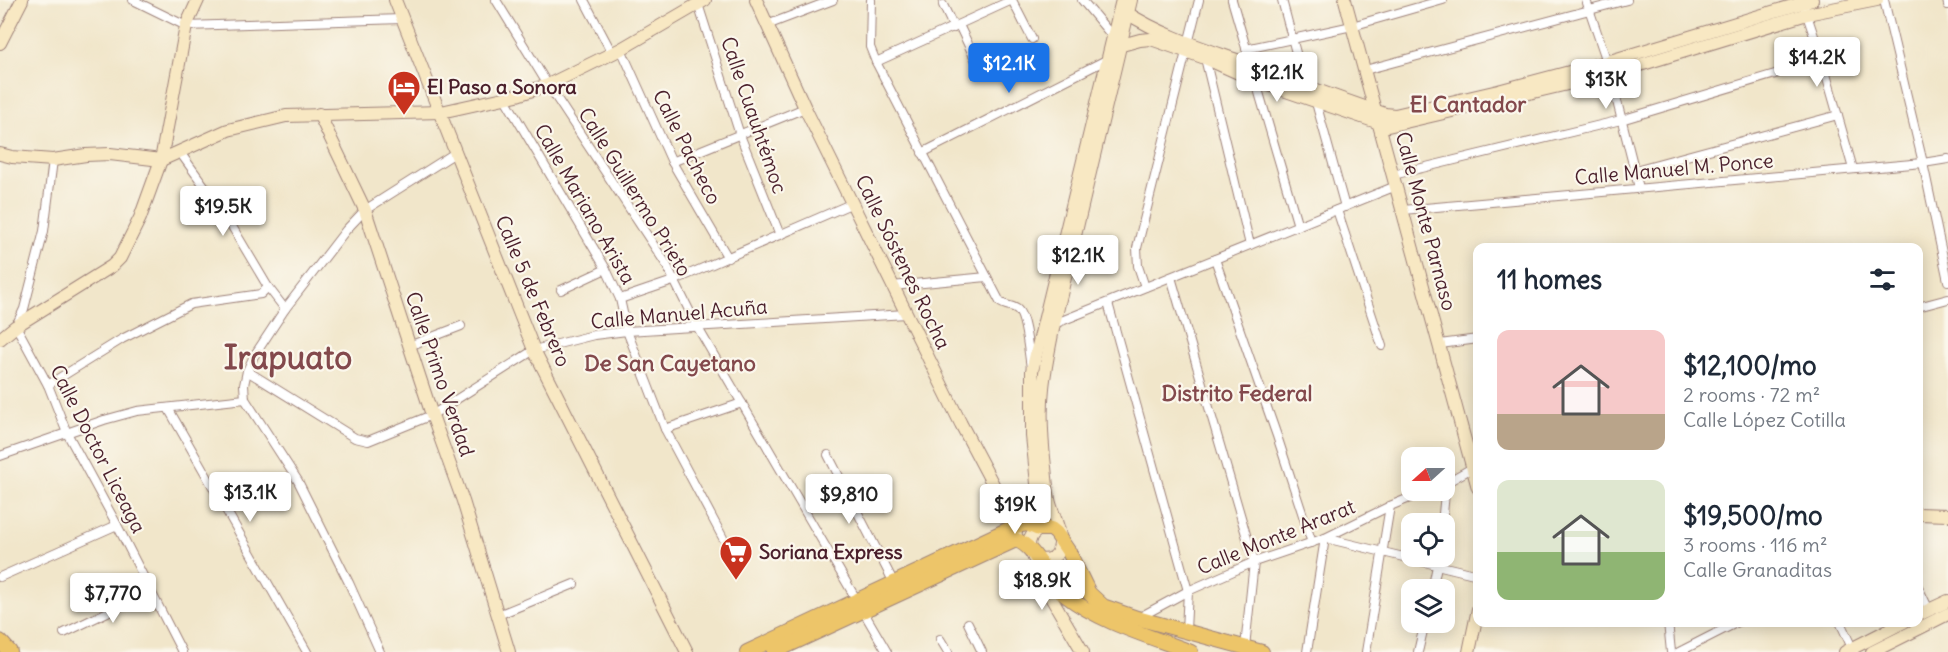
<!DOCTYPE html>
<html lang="en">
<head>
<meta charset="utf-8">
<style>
	:root { --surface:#fff; --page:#f2f2f3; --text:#1f2937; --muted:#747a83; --accent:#1a73e8 }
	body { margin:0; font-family:Delius,sans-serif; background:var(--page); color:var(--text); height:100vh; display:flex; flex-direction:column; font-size:22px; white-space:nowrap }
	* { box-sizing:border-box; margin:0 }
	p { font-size:20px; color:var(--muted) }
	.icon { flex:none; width:33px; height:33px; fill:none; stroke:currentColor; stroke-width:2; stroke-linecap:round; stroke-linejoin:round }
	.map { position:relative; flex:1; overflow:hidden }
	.sheet { position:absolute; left:1473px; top:243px; width:450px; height:384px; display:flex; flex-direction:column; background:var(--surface); border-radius:12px; box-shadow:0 3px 15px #0003 }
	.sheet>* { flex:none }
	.needle { width:39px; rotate:249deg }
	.tools { position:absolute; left:1401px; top:447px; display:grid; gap:12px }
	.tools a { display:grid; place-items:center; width:54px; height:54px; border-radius:12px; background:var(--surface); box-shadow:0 3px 15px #0003; font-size:30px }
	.price { position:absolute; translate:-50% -51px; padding:0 14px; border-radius:6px; background:#fff; color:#222; font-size:20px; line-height:39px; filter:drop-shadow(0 2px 3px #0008) }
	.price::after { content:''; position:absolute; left:50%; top:36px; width:18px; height:14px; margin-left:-9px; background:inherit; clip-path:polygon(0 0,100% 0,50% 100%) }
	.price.active { background:var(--accent); color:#fff }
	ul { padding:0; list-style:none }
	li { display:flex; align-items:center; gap:18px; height:150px; padding:0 24px }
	li span { display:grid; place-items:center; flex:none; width:168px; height:120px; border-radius:12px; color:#555 }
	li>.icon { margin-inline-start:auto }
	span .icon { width:72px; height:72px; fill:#fffc; stroke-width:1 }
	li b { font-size:26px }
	h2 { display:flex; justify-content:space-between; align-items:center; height:72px; padding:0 24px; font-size:26px }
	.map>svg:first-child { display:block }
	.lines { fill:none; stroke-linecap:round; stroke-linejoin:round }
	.street-casing { stroke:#9e827a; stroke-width:10 }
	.secondary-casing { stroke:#9e827a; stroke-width:14 }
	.primary-casing { stroke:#9e827a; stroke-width:16 }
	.street { stroke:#fff; stroke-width:8 }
	.secondary { stroke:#f8e8c3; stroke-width:12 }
	.primary { stroke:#edc569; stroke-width:14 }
	.labels { text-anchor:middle; stroke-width:4.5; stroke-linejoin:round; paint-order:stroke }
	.poi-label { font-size:20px; font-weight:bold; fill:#4a1f2b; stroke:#fbf7ec; text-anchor:start }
	.street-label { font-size:20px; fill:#4a1f2b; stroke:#fbf7ec }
	.quarter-label { font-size:22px; font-weight:bold; fill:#83494c; stroke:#fbf7ec }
	.town-label { font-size:32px; font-weight:bold; fill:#83494c; stroke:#fbf7ec }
</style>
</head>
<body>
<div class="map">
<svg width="1948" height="652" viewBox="0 0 1948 652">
	<rect width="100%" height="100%" fill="#fbf7ec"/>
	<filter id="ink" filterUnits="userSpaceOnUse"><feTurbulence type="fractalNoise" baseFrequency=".0167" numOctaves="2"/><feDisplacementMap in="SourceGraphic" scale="12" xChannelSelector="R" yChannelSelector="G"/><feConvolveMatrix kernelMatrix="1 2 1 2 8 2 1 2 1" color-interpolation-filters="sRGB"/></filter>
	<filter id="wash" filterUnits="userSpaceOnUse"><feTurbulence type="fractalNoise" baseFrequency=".008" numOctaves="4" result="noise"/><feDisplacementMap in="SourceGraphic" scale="24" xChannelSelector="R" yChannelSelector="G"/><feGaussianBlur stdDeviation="1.35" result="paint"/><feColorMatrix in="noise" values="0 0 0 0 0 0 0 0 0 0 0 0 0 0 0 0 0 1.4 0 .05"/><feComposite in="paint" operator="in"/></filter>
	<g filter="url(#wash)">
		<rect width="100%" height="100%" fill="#f1e6ca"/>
	</g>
	<g filter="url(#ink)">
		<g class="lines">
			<g class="street-casing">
				<g id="street">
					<path d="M 133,0 L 186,26 L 402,19"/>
					<path d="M 496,0 L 548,85 L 666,264 L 698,328 L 887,652"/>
					<path d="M 584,0 L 612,53"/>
					<path d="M 871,0 L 870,47 L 876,62 L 1000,302 C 1006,307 1013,305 1018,310 C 1026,317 1029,356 1031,368"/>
					<path d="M 1012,0 L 1032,39"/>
					<path d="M 1082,0 L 1113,37"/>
					<path d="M 1232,0 L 1298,226"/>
					<path d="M 1282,0 L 1305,87"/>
					<path d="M 1586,0 L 1607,62 L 1639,188"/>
					<path d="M 1884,0 L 1923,163 L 1948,281"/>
					<path d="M 1947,0 L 1948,5"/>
					<path d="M 698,4 L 740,135 L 780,235"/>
					<path d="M 943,5 L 954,28"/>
					<path d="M 1805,9 L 1822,60 L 1853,169"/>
					<path d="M 767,25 L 833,0"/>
					<path d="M 959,25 L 978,65"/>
					<path d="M 621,49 L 672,162 L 728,258"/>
					<path d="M 1246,49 L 1352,26 L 1443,0"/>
					<path d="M 1205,58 L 1250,245"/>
					<path d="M 876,62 L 1012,0"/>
					<path d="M 1365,70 L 1627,0"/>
					<path d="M 504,97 L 606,269 L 620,299 L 627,331 L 665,429 L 723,538"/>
					<path d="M 1315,99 L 1345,207"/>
					<path d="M 179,151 L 224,213 L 268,287 L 285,309"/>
					<path d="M 922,153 L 1108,59"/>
					<path d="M 53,160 L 44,231 L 24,309 L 16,326 L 48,385 L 67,433 L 117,525 L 182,652"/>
					<path d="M 672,162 L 805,108"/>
					<path d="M 1635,170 L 1838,115"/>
					<path d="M 1393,175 L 1621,120 L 1822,60"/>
					<path d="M 1337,210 L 1382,346"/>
					<path d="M 1403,210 L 1923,163 L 1948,159"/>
					<path d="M 1215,259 L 1277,436 L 1312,543"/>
					<path d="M 1171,277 L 1254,562 L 1245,647"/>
					<path d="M 892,286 L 987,277"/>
					<path d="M 1145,287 L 1138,266 L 1137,248 L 1199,0"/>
					<path d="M 561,290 L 606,269"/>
					<path d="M 620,299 L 673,281 L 853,203"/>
					<path d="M 1108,303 L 1188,591 L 1186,630"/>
					<path d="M 1918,307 L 1948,299"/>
					<path d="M 1054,324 L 1396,186"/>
					<path d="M 1440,344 L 1478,339"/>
					<path d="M 409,346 L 461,326"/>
					<path d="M 247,371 L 355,438 L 368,441 L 432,415 L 534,350 L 594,335 L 627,331 L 906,314"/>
					<path d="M 48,385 L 122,339 L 191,304 L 261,294 L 268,287"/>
					<path d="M 168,408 L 307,652"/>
					<path d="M 665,429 L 742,403"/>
					<path d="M 828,455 L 894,583"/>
					<path d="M 0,456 L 104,420 L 137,411 L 245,399"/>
					<path d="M 1444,484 L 1472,468"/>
					<path d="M 1442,524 L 1446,483"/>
					<path d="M 0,577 L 117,525"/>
					<path d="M 1918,587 L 1929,610"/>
					<path d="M 1432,590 L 1439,556"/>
					<path d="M 498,615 L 574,584"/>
					<path d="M 1138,618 L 1188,591 L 1254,562 L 1325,538 L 1390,506 L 1429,490"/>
					<path d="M 1668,622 L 1671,652"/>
					<path d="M 1840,622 L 1854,652"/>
					<path d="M 968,623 L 982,652"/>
					<path d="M 64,633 L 151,591"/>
					<path d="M 940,639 L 948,652"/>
					<path d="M 380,652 L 349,583 L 298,481 L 245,399 L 244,385 L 247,371 L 254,356 L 285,309 L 346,230 L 365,210 L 455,153"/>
					<path d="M 1307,652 L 1325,538 L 1478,575"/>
					<path d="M 1366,652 L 1390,506"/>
					<path d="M 1418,652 L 1425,622"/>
					<path d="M 1679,652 L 1738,622"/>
				</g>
			</g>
			<g class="secondary-casing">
				<g id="secondary">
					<path d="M 395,0 L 534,350 L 687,652"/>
					<path d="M 756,0 L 805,108 L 961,424 L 1015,526 L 1016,536"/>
					<path d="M 1345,0 L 1478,488"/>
					<path d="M 1127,13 C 1163,36 1203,48 1242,62 C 1289,80 1337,98 1385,114 L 1395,115 L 1498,91 L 1607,62 L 1812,0"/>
					<path d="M 0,43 L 22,0"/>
					<path d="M 1111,48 L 1140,40 L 1151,39 L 1205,58 L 1254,80 L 1388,126 L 1610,74 L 1807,14 L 1877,0"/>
					<path d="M 319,114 L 365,210 L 432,415 L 463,501 L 509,652"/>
					<path d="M 0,154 L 12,157 L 53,160 L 86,155 L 110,154 L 161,160 L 228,130 L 286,116 L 441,112 L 517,95 L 548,85 L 621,49 L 705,0"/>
					<path d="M 0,339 L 16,326 L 112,266 L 120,258 L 140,218 L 161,160 L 186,26 L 198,0"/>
					<path d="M 1918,514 L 1948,515"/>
					<path d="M 1037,559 C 1046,561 1056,560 1059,549 C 1064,533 1052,515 1049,499 C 1047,489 1046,478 1045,467 C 1042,441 1040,414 1043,388 C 1045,367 1050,345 1054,324 L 1131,0"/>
					<path d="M 1918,615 L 1948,601"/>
					<path d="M 1083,652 L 1052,599 L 1029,547 C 1029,538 1032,534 1039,529 L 1040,512 L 1032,436 L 1032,371 L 1122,0"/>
					<path d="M 1469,652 L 1478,609"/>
					<path d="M 1845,652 L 1904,622"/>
					<path d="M 1872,652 L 1948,614"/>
				</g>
			</g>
			<g class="primary-casing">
				<g id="primary">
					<path d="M 0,641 L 10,652"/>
					<path d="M 747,652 L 1015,526 L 1027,524 L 1039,529 L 1051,529 L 1056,533 L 1069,552 L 1089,593 L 1103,606 L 1137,618 L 1262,652"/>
					<path d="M 774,652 L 1016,540 C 1037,547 1047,581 1065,595 C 1101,623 1149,636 1191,652"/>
				</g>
			</g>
			<use href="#street" class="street"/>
			<use href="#secondary" class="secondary"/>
			<use href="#primary" class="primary"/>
		</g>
	</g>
	<defs>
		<g id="hotel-pin" transform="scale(1.725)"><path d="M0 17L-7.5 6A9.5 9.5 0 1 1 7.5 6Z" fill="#c8321e" stroke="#fbf7ec"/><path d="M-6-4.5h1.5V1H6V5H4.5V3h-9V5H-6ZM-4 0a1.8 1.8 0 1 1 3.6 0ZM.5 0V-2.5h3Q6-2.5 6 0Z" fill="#fff"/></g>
		<g id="supermarket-pin" transform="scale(1.725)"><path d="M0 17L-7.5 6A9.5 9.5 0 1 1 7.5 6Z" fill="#c8321e" stroke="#fbf7ec"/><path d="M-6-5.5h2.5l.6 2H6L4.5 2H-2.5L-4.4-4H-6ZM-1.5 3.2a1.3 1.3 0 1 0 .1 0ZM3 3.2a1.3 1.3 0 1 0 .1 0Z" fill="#fff"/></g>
	</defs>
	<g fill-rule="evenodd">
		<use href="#hotel-pin" x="404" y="87"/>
		<use href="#supermarket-pin" x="736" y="552"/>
	</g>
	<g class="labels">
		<g class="poi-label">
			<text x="427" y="94">El Paso a Sonora</text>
			<text x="759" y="559">Soriana Express</text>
		</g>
		<g class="street-label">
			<text transform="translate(754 115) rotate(71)" y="7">Calle Cuauhtémoc</text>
			<text transform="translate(687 147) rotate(63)" y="7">Calle Pacheco</text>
			<text transform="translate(1674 169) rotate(-5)" y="7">Calle Manuel M. Ponce</text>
			<text transform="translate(635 192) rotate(58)" y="7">Calle Guillermo Prieto</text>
			<text transform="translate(585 204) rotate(60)" y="7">Calle Mariano Arista</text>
			<text transform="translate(1426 221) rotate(75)" y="7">Calle Monte Parnaso</text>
			<text transform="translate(903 262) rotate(64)" y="7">Calle Sóstenes Rocha</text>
			<text transform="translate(533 291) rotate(67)" y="7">Calle 5 de Febrero</text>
			<text transform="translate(679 314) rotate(-5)" y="7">Calle Manuel Acuña</text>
			<text transform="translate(440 374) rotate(71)" y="7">Calle Primo Verdad</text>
			<text transform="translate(98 449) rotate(63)" y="7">Calle Doctor Liceaga</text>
			<text transform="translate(1276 537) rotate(-22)" y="7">Calle Monte Ararat</text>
		</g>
		<g class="quarter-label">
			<text x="1468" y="112">El Cantador</text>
			<text x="670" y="371">De San Cayetano</text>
			<text x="1237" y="401">Distrito Federal</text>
		</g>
		<g class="town-label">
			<text x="288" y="369">Irapuato</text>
		</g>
	</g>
</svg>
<div class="tools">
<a><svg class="needle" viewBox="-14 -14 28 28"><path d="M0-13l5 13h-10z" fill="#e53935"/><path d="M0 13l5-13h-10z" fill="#747a83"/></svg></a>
<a><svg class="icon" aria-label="locate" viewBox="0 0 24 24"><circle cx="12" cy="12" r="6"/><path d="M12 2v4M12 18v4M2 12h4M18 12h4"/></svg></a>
<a><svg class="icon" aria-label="layers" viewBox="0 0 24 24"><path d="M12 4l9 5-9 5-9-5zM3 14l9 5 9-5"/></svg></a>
</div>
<b class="price" style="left:1817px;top:88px">$14.2K</b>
<b class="price active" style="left:1009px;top:94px">$12.1K</b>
<b class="price" style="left:1277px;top:103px">$12.1K</b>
<b class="price" style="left:1606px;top:110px">$13K</b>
<b class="price" style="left:223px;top:237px">$19.5K</b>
<b class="price" style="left:1078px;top:286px">$12.1K</b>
<b class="price" style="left:250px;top:523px">$13.1K</b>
<b class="price" style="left:849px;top:525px">$9,810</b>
<b class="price" style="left:1015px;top:535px">$19K</b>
<b class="price" style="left:1042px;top:611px">$18.9K</b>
<b class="price" style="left:113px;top:624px">$7,770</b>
<section class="sheet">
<h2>11 homes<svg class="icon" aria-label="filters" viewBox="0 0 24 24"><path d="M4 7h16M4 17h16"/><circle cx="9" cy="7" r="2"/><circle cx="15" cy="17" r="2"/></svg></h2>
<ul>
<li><span style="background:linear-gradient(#f6c9c9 70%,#b9a48a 0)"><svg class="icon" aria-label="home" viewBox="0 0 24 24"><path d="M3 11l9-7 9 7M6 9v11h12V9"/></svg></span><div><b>$12,100/mo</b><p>2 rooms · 72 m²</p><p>Calle López Cotilla</p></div></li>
<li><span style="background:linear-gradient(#dfe7d0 60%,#8fb573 0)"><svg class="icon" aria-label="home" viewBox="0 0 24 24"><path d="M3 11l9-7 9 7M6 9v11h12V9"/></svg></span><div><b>$19,500/mo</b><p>3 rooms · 116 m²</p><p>Calle Granaditas</p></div></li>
</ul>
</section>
</div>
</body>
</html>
